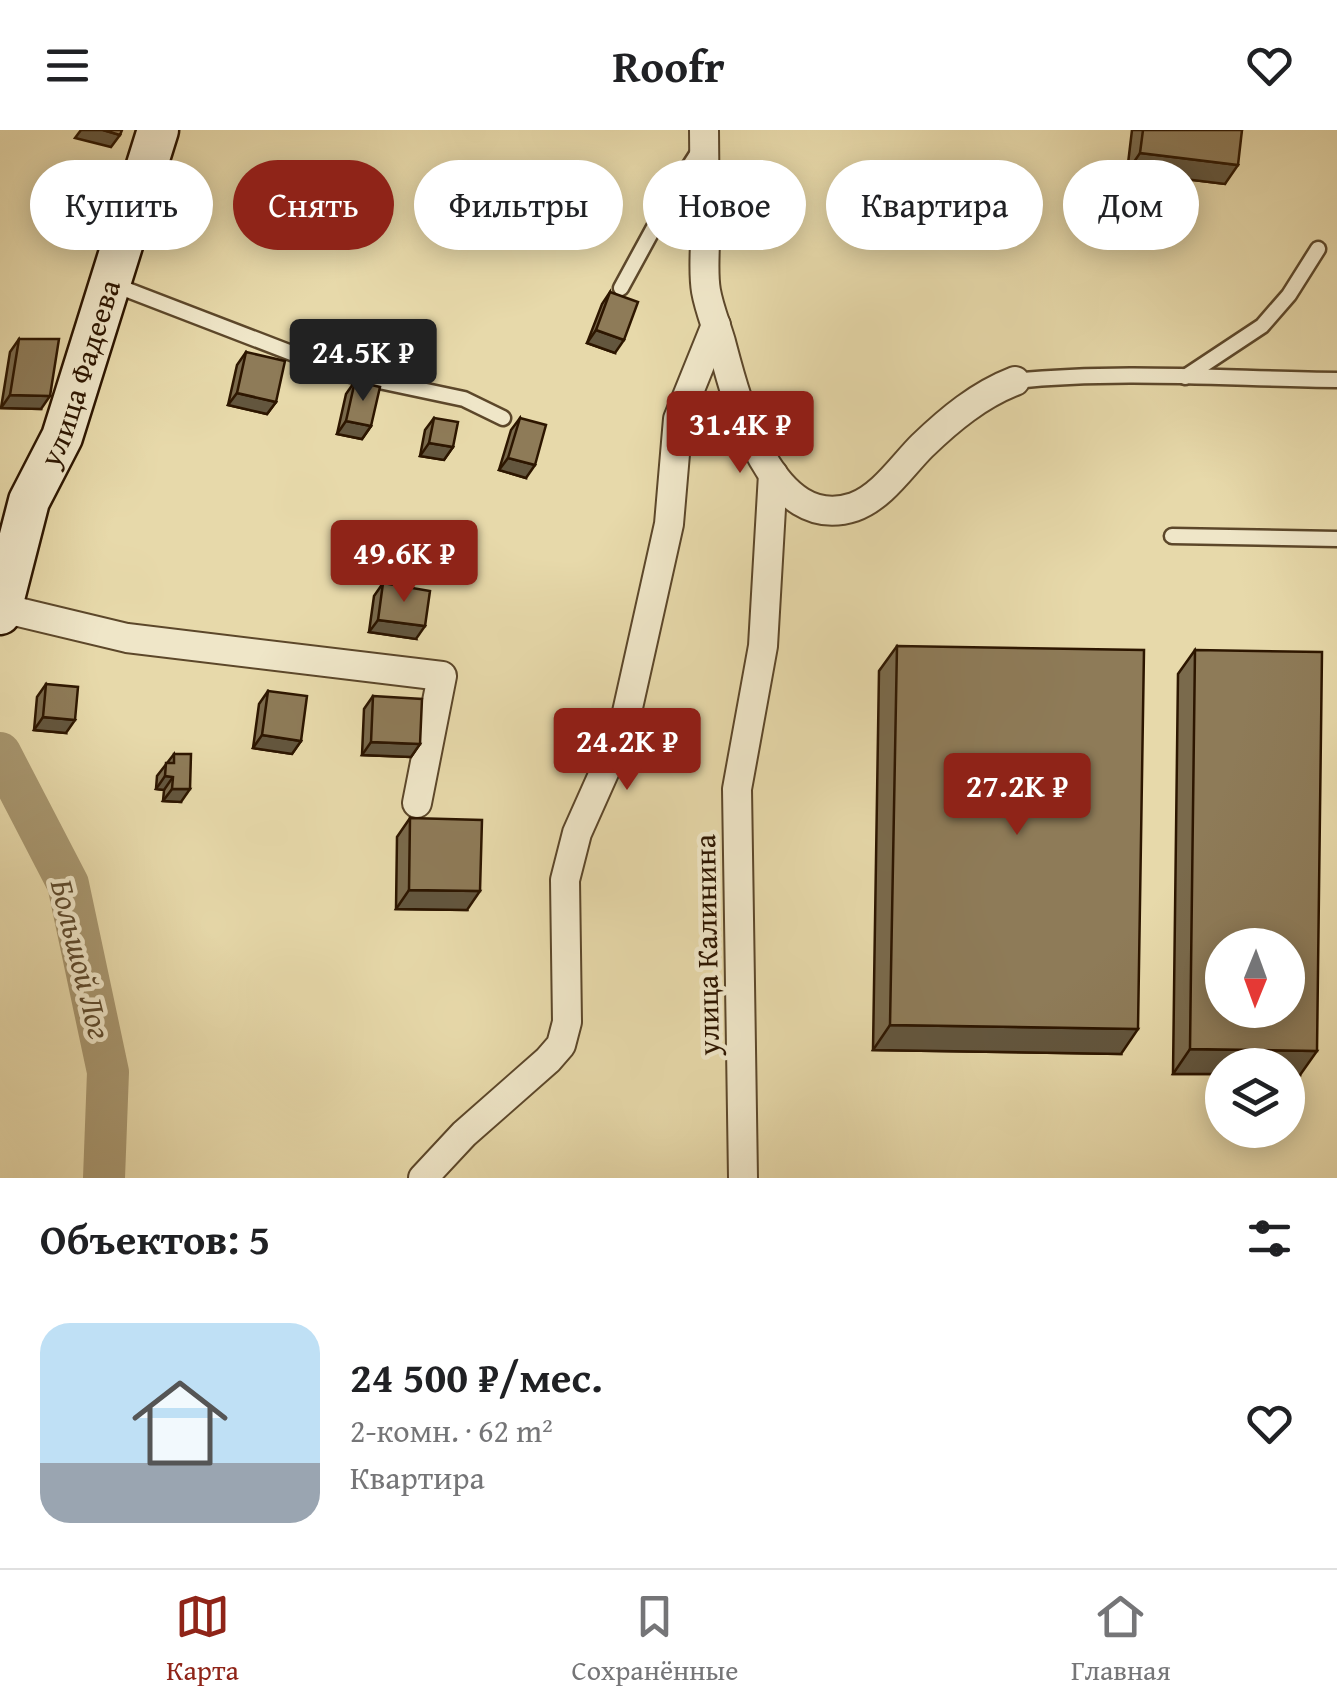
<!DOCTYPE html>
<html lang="ru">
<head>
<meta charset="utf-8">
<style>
	:root { --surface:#fff; --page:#f2f2f2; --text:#202124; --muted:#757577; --line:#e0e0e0; --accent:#8f2418 }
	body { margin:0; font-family:"Gentium Book Plus",serif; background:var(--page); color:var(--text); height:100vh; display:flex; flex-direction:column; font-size:38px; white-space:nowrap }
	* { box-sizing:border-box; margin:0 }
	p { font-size:32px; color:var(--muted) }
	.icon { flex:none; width:55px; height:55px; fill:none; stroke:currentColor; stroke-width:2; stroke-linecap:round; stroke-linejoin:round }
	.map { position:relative; height:1048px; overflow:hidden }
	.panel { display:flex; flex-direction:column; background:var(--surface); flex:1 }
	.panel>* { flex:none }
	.guide { position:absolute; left:30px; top:30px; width:1278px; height:90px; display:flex; gap:20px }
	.needle { width:65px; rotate:181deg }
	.buttons { position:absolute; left:1205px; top:798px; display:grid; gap:20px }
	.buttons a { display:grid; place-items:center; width:100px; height:100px; border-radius:50%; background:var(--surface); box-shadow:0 5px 25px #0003; font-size:50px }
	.price { position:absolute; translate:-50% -85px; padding:0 22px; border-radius:10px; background:var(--accent); color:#fff; font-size:32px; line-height:65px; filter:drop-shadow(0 2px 5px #0008) }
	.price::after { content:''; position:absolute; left:50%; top:60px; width:30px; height:22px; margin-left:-15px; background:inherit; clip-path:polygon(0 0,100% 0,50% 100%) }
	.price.on { background:#222; color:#fff }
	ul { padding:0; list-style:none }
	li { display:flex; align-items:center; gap:30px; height:250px; padding:0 40px }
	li+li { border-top:2px solid var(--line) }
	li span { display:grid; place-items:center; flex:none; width:280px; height:200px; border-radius:30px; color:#555 }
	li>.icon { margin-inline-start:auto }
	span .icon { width:120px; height:120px; fill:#fffc; stroke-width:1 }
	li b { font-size:42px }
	h2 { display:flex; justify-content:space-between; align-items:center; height:120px; padding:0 40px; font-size:42px }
	.tag { padding:0 35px; border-radius:45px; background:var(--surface); box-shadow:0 5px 25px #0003; font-size:35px; line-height:90px }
	.tag.on { background:var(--accent); color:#fff }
	header { display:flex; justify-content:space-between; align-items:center; height:130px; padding:0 40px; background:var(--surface); font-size:45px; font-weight:800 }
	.menu { display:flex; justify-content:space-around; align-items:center; height:140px; border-top:2px solid var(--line); background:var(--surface); font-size:28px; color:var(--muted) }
	.menu a { display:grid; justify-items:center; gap:5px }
	.menu .on { color:var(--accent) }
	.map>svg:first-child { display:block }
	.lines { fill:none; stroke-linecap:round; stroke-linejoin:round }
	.river { stroke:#a89770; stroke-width:42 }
	.lane-casing { stroke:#5c472a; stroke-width:19 }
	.street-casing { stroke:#5c472a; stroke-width:32 }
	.secondary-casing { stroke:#2d1600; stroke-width:45 }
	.lane { stroke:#efe6c8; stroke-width:14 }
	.street { stroke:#efe6c8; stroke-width:28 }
	.secondary { stroke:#efe6c8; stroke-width:40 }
	.wall { fill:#7a6a4c; stroke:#2d1600; stroke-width:2.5 }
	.shaded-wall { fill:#63563e; stroke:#2d1600; stroke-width:2.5 }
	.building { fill:#8e7b58; stroke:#2d1600; stroke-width:2.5; fill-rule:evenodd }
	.labels { text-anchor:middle; stroke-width:9; stroke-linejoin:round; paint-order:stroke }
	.street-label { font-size:30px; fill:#2d1600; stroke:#efe6c8 }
	.water-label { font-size:32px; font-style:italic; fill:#5e4a2d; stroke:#efe6c8 }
</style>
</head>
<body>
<header><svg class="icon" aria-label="menu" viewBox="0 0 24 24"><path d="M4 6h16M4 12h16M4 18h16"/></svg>Roofr<svg class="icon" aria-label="heart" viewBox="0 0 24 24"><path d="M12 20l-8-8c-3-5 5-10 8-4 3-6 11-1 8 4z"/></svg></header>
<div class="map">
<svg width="1337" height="1048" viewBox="0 0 1337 1048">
	<rect width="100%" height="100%" fill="#e7d9aa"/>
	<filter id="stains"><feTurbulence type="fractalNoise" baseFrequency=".002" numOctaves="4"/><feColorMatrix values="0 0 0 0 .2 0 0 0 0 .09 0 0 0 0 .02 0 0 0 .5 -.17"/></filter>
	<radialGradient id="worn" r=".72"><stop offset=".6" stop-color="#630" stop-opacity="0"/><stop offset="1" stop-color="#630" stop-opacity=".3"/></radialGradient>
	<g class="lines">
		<path class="river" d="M 0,623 L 68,754 L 108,942 L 104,1048"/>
		<g class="lane-casing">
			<g id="lane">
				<path d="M 112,154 L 346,244 L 464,269 L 503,288"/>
				<path d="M 621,158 L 676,57 L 701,18"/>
				<path d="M 1185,247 L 1262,196 L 1289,165 L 1318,119"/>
				<path d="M 1015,251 C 1121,240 1231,249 1337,250"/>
				<path d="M 1172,406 L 1337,409"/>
			</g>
		</g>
		<g class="street-casing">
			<g id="street">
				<path d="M 704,0 C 704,36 705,71 705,107 C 705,124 703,144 706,161 C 709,178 716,195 721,212 C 736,269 770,405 854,377 C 882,367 902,336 922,316 C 950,289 979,265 1015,251"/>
				<path d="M 2,478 L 127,508 L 442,546 L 417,673"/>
				<path d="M 423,1048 L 464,1004 L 548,930 L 561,915 L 567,892 L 565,750 L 577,703 L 623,600 L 669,394 L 678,289 L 716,195"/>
				<path d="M 743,1048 L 737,659 L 763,516 L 773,344"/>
			</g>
		</g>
		<g class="secondary-casing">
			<g id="secondary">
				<path id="s1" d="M 0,484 L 29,371 L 62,307 L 158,0"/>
			</g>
		</g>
		<use href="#lane" class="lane"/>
		<use href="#street" class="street"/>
		<use href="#secondary" class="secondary"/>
	</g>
	<g class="wall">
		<path d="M 1132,0 L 1242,0 L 1225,54 L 1127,42 Z"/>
		<path d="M 610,162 L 615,223 L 587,213 L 602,174 Z"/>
		<path d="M 19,209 L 41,279 L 1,278 L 10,222 Z"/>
		<path d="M 246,222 L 276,272 L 267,284 L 228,275 L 237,235 Z"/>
		<path d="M 355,251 L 371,296 L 362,309 L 337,304 L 346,264 Z"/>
		<path d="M 434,288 L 453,317 L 444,330 L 420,326 L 425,300 Z"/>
		<path d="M 520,288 L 526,348 L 499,340 L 511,300 Z"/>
		<path d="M 383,453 L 416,509 L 369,502 L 374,466 Z"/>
		<path d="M 897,516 L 1121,924 L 873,920 L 879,541 Z"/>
		<path d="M 1195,520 L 1300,945 L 1222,935 L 1222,944 L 1173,944 L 1178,544 Z"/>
		<path d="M 46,554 L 66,603 L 34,600 L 37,567 Z"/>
		<path d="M 268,561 L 301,611 L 292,624 L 253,618 L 259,574 Z"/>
		<path d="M 373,566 L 420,614 L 411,627 L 362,625 L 364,579 Z"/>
		<path d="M 174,624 L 181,672 L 163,671 L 164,660 L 156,659 L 157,646 Z"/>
		<path d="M 410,688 L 467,780 L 396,779 L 397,707 Z"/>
	</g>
	<g class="shaded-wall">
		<path d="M 81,0 L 103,0 L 120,5 L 111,17 L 75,8 Z"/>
		<path d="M 1140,23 L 1238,35 L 1225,54 L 1127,42 Z"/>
		<path d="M 596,200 L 624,210 L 615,223 L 587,213 Z"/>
		<path d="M 237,263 L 276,272 L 267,284 L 228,275 Z"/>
		<path d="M 10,265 L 50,266 L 41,279 L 1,278 Z"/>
		<path d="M 346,291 L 371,296 L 362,309 L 337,304 Z"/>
		<path d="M 429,313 L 453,317 L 444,330 L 420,326 Z"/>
		<path d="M 508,328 L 535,335 L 526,348 L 499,340 Z"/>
		<path d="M 378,490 L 425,496 L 416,509 L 369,502 Z"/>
		<path d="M 43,587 L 75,590 L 66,603 L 34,600 Z"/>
		<path d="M 262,605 L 301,611 L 292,624 L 253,618 Z"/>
		<path d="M 371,612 L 420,614 L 411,627 L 362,625 Z"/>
		<path d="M 165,646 L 173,647 L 164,660 L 156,659 Z"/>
		<path d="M 172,659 L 190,659 L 181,672 L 163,671 Z"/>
		<path d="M 409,760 L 480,761 L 467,780 L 396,779 Z"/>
		<path d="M 890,895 L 1138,899 L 1121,924 L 873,920 Z"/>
		<path d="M 1190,919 L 1317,921 L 1300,945 L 1288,945 L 1288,935 L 1222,935 L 1222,944 L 1173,944 Z"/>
	</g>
	<g class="building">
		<path d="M 103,0 L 122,0 L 120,5 Z"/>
		<path d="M 1143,0 L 1242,0 L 1238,35 L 1140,23 Z"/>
		<path d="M 610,162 L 638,172 L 624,210 L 596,200 Z"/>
		<path d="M 19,209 L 59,209 L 50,266 L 10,265 Z"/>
		<path d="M 246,222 L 285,231 L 276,272 L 237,263 Z"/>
		<path d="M 355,251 L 380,257 L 371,296 L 346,291 Z"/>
		<path d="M 434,288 L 458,292 L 453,317 L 429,313 Z"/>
		<path d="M 520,288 L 546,295 L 535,335 L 508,328 Z"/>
		<path d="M 383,453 L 430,461 L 425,496 L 378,490 Z"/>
		<path d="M 897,516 L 1144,520 L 1138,899 L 890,895 Z"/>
		<path d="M 1195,520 L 1322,522 L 1317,921 L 1190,919 ZM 1222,815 L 1288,815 L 1288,880 L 1222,880 Z"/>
		<path d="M 46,554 L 78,557 L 75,590 L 43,587 Z"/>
		<path d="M 268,561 L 307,566 L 301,611 L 262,605 Z"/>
		<path d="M 373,566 L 422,569 L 420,614 L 371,612 Z"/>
		<path d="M 174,624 L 191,624 L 190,659 L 172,659 L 173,647 L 165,646 L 166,633 L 174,633 Z"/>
		<path d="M 410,688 L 482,690 L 480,761 L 409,760 Z"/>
	</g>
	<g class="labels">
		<g class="street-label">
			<text dy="10" stroke="none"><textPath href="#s1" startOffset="255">улица Фадеева</textPath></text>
			<text transform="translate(707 815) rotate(-91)" y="10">улица Калинина</text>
		</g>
		<g class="water-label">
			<text transform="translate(81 829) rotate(76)" y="11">Большой Лог</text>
		</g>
	</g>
	<rect width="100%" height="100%" filter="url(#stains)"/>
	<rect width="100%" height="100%" fill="url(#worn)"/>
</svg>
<div class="buttons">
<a><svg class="needle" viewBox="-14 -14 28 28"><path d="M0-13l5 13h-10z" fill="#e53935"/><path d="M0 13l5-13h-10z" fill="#757577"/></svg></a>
<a><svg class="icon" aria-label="layers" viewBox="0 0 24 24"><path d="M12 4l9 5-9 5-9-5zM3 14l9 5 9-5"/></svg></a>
</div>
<b class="price on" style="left:363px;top:274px">24.5K ₽</b>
<b class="price" style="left:740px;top:346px">31.4K ₽</b>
<b class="price" style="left:404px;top:475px">49.6K ₽</b>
<b class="price" style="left:627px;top:663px">24.2K ₽</b>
<b class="price" style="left:1017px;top:708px">27.2K ₽</b>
<div class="guide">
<a class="tag">Купить</a>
<a class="tag on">Снять</a>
<a class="tag">Фильтры</a>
<a class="tag">Новое</a>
<a class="tag">Квартира</a>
<a class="tag">Дом</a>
</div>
</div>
<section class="panel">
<h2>Объектов: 5<svg class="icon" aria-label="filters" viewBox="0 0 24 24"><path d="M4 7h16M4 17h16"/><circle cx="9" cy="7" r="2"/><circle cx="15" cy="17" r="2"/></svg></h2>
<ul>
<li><span style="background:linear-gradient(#bfe0f5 70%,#9aa5b1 0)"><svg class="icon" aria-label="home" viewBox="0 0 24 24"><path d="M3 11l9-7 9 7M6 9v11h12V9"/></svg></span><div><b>24 500 ₽/мес.</b><p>2-комн. · 62 m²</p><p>Квартира</p></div><svg class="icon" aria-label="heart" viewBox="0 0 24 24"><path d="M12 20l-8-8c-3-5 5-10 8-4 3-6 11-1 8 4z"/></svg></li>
</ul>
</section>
<nav class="menu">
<a class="on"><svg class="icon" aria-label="map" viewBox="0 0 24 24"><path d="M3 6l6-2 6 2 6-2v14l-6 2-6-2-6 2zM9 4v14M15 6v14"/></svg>Карта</a>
<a><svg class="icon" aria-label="saved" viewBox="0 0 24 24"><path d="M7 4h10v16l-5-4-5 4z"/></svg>Сохранённые</a>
<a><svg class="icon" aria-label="home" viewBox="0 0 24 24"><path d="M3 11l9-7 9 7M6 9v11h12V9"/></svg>Главная</a>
</nav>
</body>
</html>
